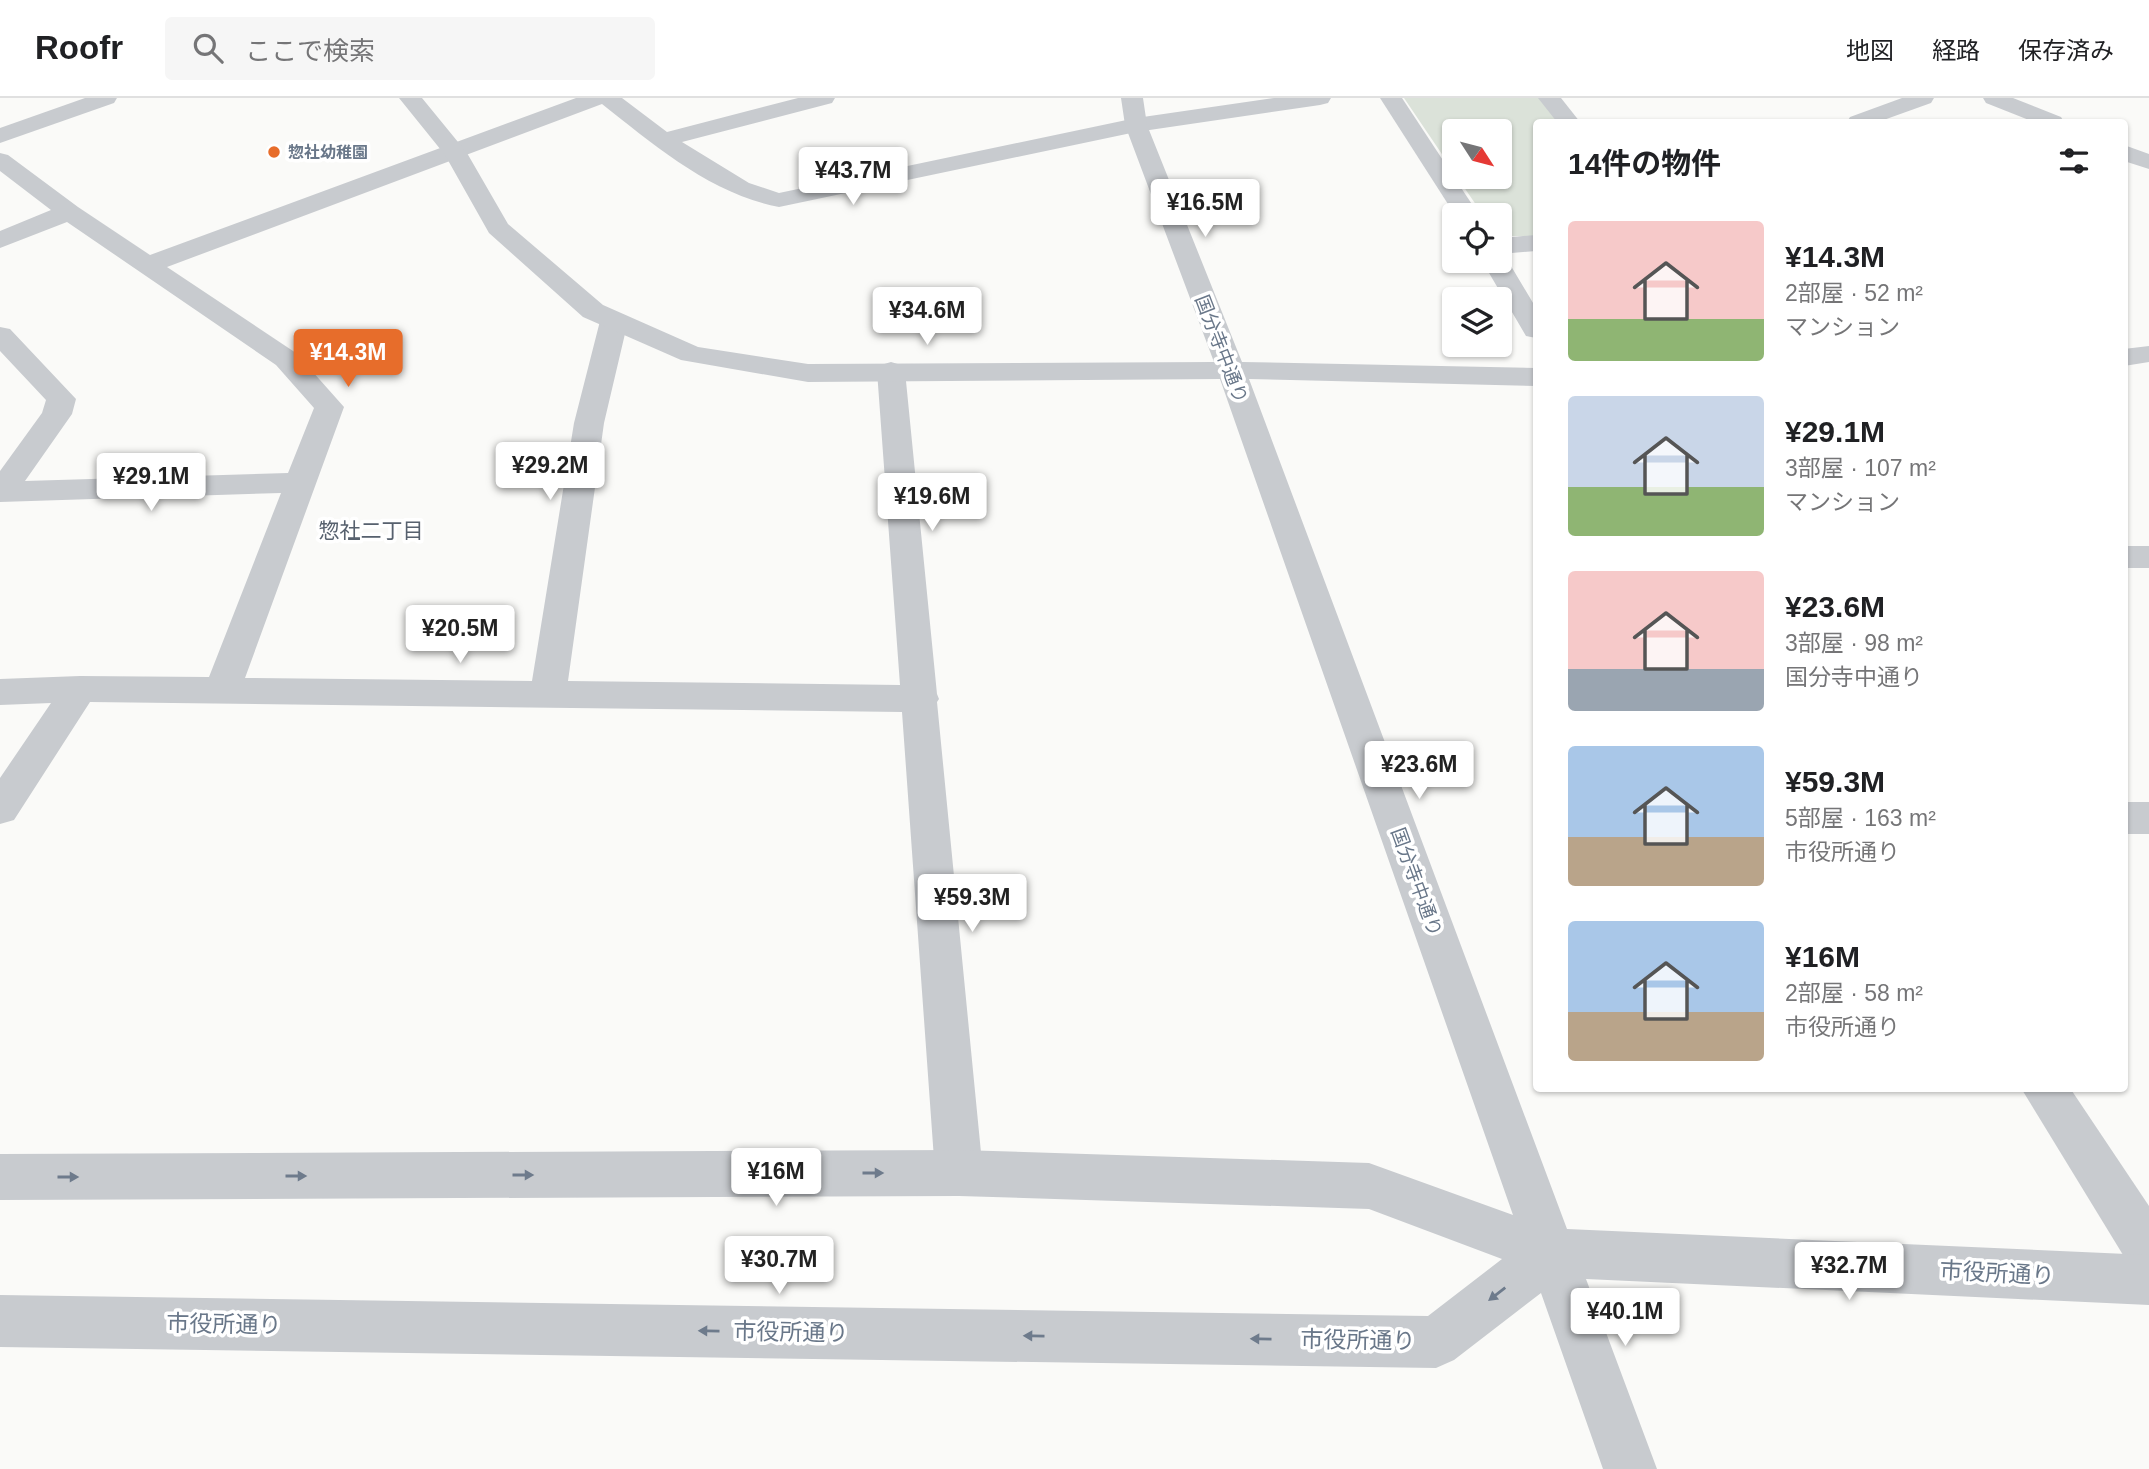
<!DOCTYPE html>
<html lang="ja">
<head>
<meta charset="utf-8">
<style>
	:root { --surface:#fff; --page:#f6f6f6; --text:#202124; --muted:#757577; --line:#e0e0e0; --accent:#e76d2b }
	body { margin:0; font-family:Helvetica,"Noto Sans JP",sans-serif; background:var(--page); color:var(--text); height:100vh; display:flex; flex-direction:column; font-size:26px; white-space:nowrap }
	* { box-sizing:border-box; margin:0 }
	p { font-size:23px; color:var(--muted) }
	.icon { flex:none; width:38px; height:38px; fill:none; stroke:currentColor; stroke-width:2; stroke-linecap:round; stroke-linejoin:round }
	.map { position:relative; flex:1; overflow:hidden }
	.drawer { position:absolute; left:1533px; top:21px; width:595px; height:973px; display:flex; flex-direction:column; background:var(--surface); border-radius:7px; box-shadow:0 2px 5px #0004 }
	.drawer>* { flex:none }
	.needle { width:46px; rotate:126deg }
	.tools { position:absolute; left:1442px; top:21px; display:grid; gap:14px }
	.tools a { display:grid; place-items:center; width:70px; height:70px; border-radius:7px; background:var(--surface); box-shadow:0 2px 5px #0004; font-size:35px }
	.price { position:absolute; translate:-50% -60px; padding:0 16px; border-radius:7px; background:#fff; color:#222; font-size:23px; line-height:46px; filter:drop-shadow(0 2px 4px #0008) }
	.price::after { content:''; position:absolute; left:50%; top:42px; width:21px; height:16px; margin-left:-10px; background:inherit; clip-path:polygon(0 0,100% 0,50% 100%) }
	.price.current { background:var(--accent); color:#fff }
	ul { padding:0; list-style:none }
	li { display:flex; align-items:center; gap:21px; height:175px; padding:0 35px }
	li span { display:grid; place-items:center; flex:none; width:196px; height:140px; border-radius:7px; color:#555 }
	li>.icon { margin-inline-start:auto }
	span .icon { width:84px; height:84px; fill:#fffc; stroke-width:1 }
	li b { font-size:30px }
	h2 { display:flex; justify-content:space-between; align-items:center; height:84px; padding:0 35px; font-size:30px }
	header { display:flex; align-items:center; gap:42px; box-sizing:border-box; height:98px; padding:0 35px; background:var(--surface); border-bottom:2px solid var(--line) }
	header strong { font-size:33px }
	nav { display:flex; gap:38px; margin-inline-start:auto; font-size:24px }
	.search { width:490px; height:63px; background:var(--page); display:flex; align-items:center; gap:18px; box-sizing:border-box; padding:0 24px; border-radius:7px; color:var(--muted); font-size:26px }
	.map>svg:first-child { display:block }
	.green { fill:#dbe2d9 }
	.lines { fill:none; stroke-linecap:round; stroke-linejoin:round }
	.minor { fill:#c8cbcf; fill-rule:evenodd }
	.tertiary { fill:#c8cbcf; fill-rule:evenodd }
	.oneway { fill:#6e7b8c }
	.poi-dot { fill:#e76d2b; stroke:#fff; stroke-width:2.5 }
	.labels { text-anchor:middle; stroke-width:7; stroke-linejoin:round; paint-order:stroke }
	.far-poi-label { font-size:16px; font-weight:bold; fill:#697789; stroke:#fff; text-anchor:start }
	.street-label { font-size:19px; fill:#697789; stroke:#fff }
	.neighbourhood-label { font-size:21px; fill:#57616e; stroke:#fff }
	.near-street-label { font-size:23px; fill:#697789; stroke:#fff }
</style>
</head>
<body>
<header>
<strong>Roofr</strong>
<div class="search"><svg class="icon" aria-label="search" viewBox="0 0 24 24"><circle cx="10" cy="10" r="6"/><path d="M15 15l6 6"/></svg>ここで検索</div>
<nav><a>地図</a><a>経路</a><a>保存済み</a></nav>
</header>
<div class="map">
<svg width="2149" height="1371" viewBox="0 0 2149 1371">
	<rect width="100%" height="100%" fill="#fafaf8"/>
	<path class="green" d="M 1404,0 L 1539,0 L 1559,24 L 1536,24 L 1536,138 L 1500,138 L 1500,117 L 1483,117 L 1457,79 L 1500,79 L 1500,33 L 1454,33 L 1454,74 Z"/>
	<g class="lines">
		<g class="minor">
			<path d="M 85,0 L 117,0 L 114,5 L 0,45 L 0,30 Z"/>
			<path d="M 576,0 L 622,0 L 667,34 L 798,0 L 835,0 L 832,5 L 682,44 L 749,85 L 779,95 L 1136,20 L 1274,0 L 1331,0 L 1328,5 L 1320,7 L 1136,34 L 779,109 C 711,96 654,47 602,6 L 167,169 L 296,255 L 344,309 L 245,580 L 532,583 L 574,325 L 600,223 L 604,217 L 614,215 L 624,217 L 628,223 L 604,325 L 568,583 L 900,587 L 877,273 L 881,267 L 891,264 L 901,267 L 905,273 L 937,596 L 939,601 L 937,604 L 983,1075 L 976,1091 L 959,1098 L 942,1091 L 935,1075 L 902,614 L 90,604 L 14,722 L 0,726 L 0,680 L 51,605 L 0,607 L 0,581 L 80,578 L 209,579 L 281,395 L 0,404 L 0,373 L 42,315 L 46,302 L 0,253 L 0,229 L 10,231 L 76,301 L 72,316 L 25,383 L 288,375 L 314,310 L 276,267 L 67,124 L 0,150 L 0,133 L 51,112 L 0,73 L 0,55 L 8,57 L 78,109 L 150,157 Z"/>
			<path d="M 1380,0 L 1402,0 L 1479,117 L 1455,117 Z"/>
			<path d="M 1538,0 L 1561,0 L 1580,24 L 1557,24 Z"/>
			<path d="M 1902,0 L 1934,0 L 1931,5 L 1878,24 L 1847,24 L 1850,19 Z"/>
			<path d="M 1983,0 L 2013,0 L 2061,19 L 2064,24 L 2034,24 L 1986,5 Z"/>
			<path d="M 2124,47 L 2149,56 L 2149,71 L 2124,63 Z"/>
			<path d="M 1536,137 L 1536,153 L 1500,156 L 1500,140 Z"/>
			<path d="M 1500,156 L 1508,163 L 1536,210 L 1536,240 L 1526,238 L 1482,163 L 1500,163 Z"/>
			<rect x="2124" y="448" width="25" height="22"/>
			<rect x="2124" y="704" width="25" height="32"/>
			<path d="M 2021,990 L 2070,990 L 2149,1108 L 2149,1177 L 2131,1170 Z"/>
		</g>
		<g class="tertiary">
			<path d="M 399,0 L 422,0 L 467,55 L 508,126 L 603,207 L 698,249 L 808,266 L 1214,264 L 1125,27 L 1121,0 L 1143,0 L 1147,27 L 1242,264 L 1536,270 L 1536,288 L 1249,281 L 1567,1131 L 2149,1157 L 2149,1207 L 1586,1181 L 1657,1371 L 1603,1371 L 1541,1195 L 1454,1262 L 1436,1270 L 0,1249 L 0,1197 L 1428,1218 L 1502,1161 L 1369,1111 L 959,1098 L 0,1102 L 0,1056 L 959,1052 L 1369,1065 L 1513,1117 L 1220,281 L 808,284 L 681,262 L 583,219 L 489,135 L 445,57 Z"/>
			<path d="M 2149,248 L 2149,264 L 2124,268 L 2124,251 Z"/>
		</g>
	</g>
	<defs><path id="oneway-solid" d="M-6-.8H1V-3.2L6.5 0L1 3.2V.8H-6Z" transform="scale(1.75)"/></defs>
	<g class="oneway">
		<use href="#oneway-solid" transform="translate(873 1075)"/>
		<use href="#oneway-solid" transform="translate(523 1077)"/>
		<use href="#oneway-solid" transform="translate(296 1078)"/>
		<use href="#oneway-solid" transform="translate(68 1079)"/>
		<use href="#oneway-solid" transform="translate(1497 1196) rotate(142)"/>
		<use href="#oneway-solid" transform="translate(709 1233) rotate(-179)"/>
		<use href="#oneway-solid" transform="translate(1034 1238) rotate(-179)"/>
		<use href="#oneway-solid" transform="translate(1261 1241) rotate(-179)"/>
	</g>
	<circle class="poi-dot" cx="274" cy="54" r="7"/>
	<g class="labels">
		<g class="far-poi-label">
			<text x="288" y="60">惣社幼稚園</text>
		</g>
		<g class="street-label">
			<text transform="translate(1222 251) rotate(69)" y="7">国分寺中通り</text>
			<text transform="translate(1417 784) rotate(70)" y="7">国分寺中通り</text>
		</g>
		<g class="neighbourhood-label">
			<text x="371" y="440">惣社二丁目</text>
		</g>
		<g class="near-street-label">
			<text transform="translate(1997 1175) rotate(3)" y="8">市役所通り</text>
			<text transform="translate(224 1226) rotate(1)" y="8">市役所通り</text>
			<text transform="translate(791 1234) rotate(1)" y="8">市役所通り</text>
			<text transform="translate(1358 1242) rotate(1)" y="8">市役所通り</text>
		</g>
	</g>
</svg>
<div class="tools">
<a><svg class="needle" viewBox="-14 -14 28 28"><path d="M0-13l5 13h-10z" fill="#e53935"/><path d="M0 13l5-13h-10z" fill="#757577"/></svg></a>
<a><svg class="icon" aria-label="locate" viewBox="0 0 24 24"><circle cx="12" cy="12" r="6"/><path d="M12 2v4M12 18v4M2 12h4M18 12h4"/></svg></a>
<a><svg class="icon" aria-label="layers" viewBox="0 0 24 24"><path d="M12 4l9 5-9 5-9-5zM3 14l9 5 9-5"/></svg></a>
</div>
<b class="price" style="left:853px;top:109px">¥43.7M</b>
<b class="price" style="left:1205px;top:141px">¥16.5M</b>
<b class="price" style="left:927px;top:249px">¥34.6M</b>
<b class="price current" style="left:348px;top:291px">¥14.3M</b>
<b class="price" style="left:550px;top:404px">¥29.2M</b>
<b class="price" style="left:151px;top:415px">¥29.1M</b>
<b class="price" style="left:932px;top:435px">¥19.6M</b>
<b class="price" style="left:460px;top:567px">¥20.5M</b>
<b class="price" style="left:1419px;top:703px">¥23.6M</b>
<b class="price" style="left:972px;top:836px">¥59.3M</b>
<b class="price" style="left:776px;top:1110px">¥16M</b>
<b class="price" style="left:779px;top:1198px">¥30.7M</b>
<b class="price" style="left:1849px;top:1204px">¥32.7M</b>
<b class="price" style="left:1625px;top:1250px">¥40.1M</b>
<section class="drawer">
<h2>14件の物件<svg class="icon" aria-label="filters" viewBox="0 0 24 24"><path d="M4 7h16M4 17h16"/><circle cx="9" cy="7" r="2"/><circle cx="15" cy="17" r="2"/></svg></h2>
<ul>
<li><span style="background:linear-gradient(#f6c9c9 70%,#8fb573 0)"><svg class="icon" aria-label="home" viewBox="0 0 24 24"><path d="M3 11l9-7 9 7M6 9v11h12V9"/></svg></span><div><b>¥14.3M</b><p>2部屋 · 52 m²</p><p>マンション</p></div></li>
<li><span style="background:linear-gradient(#c9d6e8 65%,#8fb573 0)"><svg class="icon" aria-label="home" viewBox="0 0 24 24"><path d="M3 11l9-7 9 7M6 9v11h12V9"/></svg></span><div><b>¥29.1M</b><p>3部屋 · 107 m²</p><p>マンション</p></div></li>
<li><span style="background:linear-gradient(#f6c9c9 70%,#9aa5b1 0)"><svg class="icon" aria-label="home" viewBox="0 0 24 24"><path d="M3 11l9-7 9 7M6 9v11h12V9"/></svg></span><div><b>¥23.6M</b><p>3部屋 · 98 m²</p><p>国分寺中通り</p></div></li>
<li><span style="background:linear-gradient(#a9c7e8 65%,#b9a48a 0)"><svg class="icon" aria-label="home" viewBox="0 0 24 24"><path d="M3 11l9-7 9 7M6 9v11h12V9"/></svg></span><div><b>¥59.3M</b><p>5部屋 · 163 m²</p><p>市役所通り</p></div></li>
<li><span style="background:linear-gradient(#a9c7e8 65%,#b9a48a 0)"><svg class="icon" aria-label="home" viewBox="0 0 24 24"><path d="M3 11l9-7 9 7M6 9v11h12V9"/></svg></span><div><b>¥16M</b><p>2部屋 · 58 m²</p><p>市役所通り</p></div></li>
</ul>
</section>
</div>
</body>
</html>
